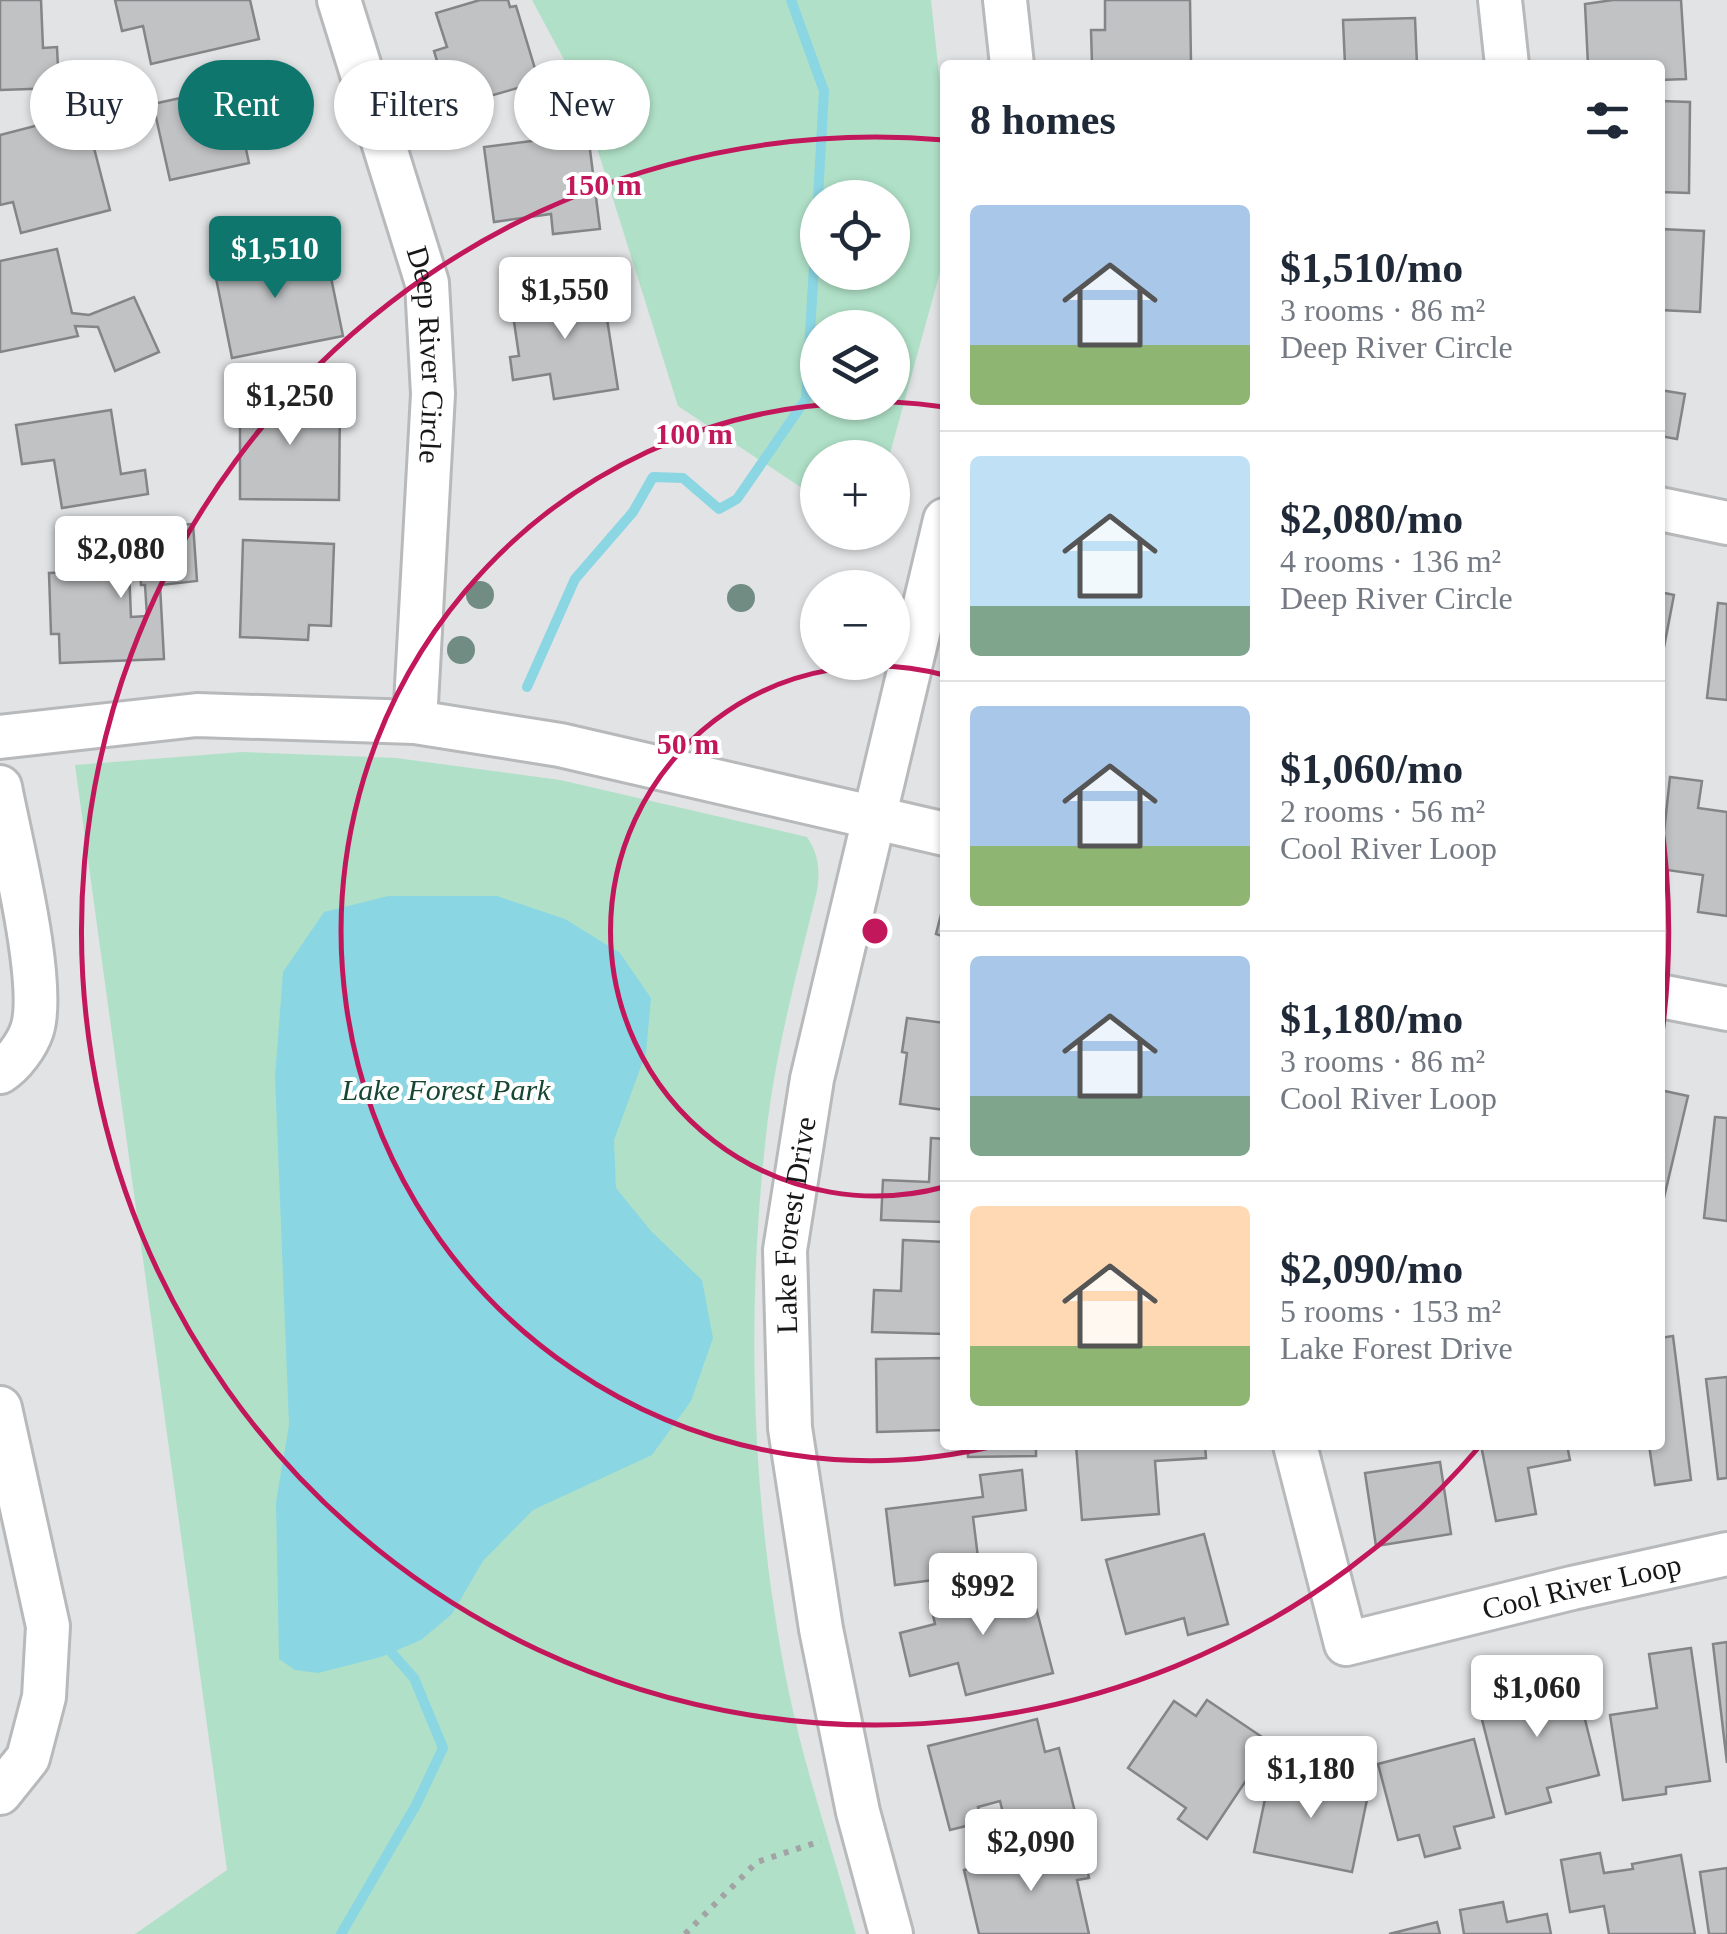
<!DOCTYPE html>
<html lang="en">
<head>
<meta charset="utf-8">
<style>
	:root { --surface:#fff; --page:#f6f6f7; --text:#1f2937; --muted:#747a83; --line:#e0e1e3; --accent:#0f766e }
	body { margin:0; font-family:Georgia,serif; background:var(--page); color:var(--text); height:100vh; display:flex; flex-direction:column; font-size:38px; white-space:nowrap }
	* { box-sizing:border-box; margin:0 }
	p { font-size:32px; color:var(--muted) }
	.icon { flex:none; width:55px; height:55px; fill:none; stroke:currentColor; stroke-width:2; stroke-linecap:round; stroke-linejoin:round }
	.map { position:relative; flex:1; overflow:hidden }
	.drawer { position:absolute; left:940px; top:60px; width:725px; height:1390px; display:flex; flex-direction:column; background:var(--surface); border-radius:10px; box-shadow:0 2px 8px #0004 }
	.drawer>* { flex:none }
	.hud { position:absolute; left:30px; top:60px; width:760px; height:90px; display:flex; gap:20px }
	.buttons { position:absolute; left:800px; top:180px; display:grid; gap:20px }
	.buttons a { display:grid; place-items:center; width:110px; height:110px; border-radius:50%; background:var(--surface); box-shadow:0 2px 8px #0004; font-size:50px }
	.price { position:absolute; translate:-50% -85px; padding:0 22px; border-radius:10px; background:#fff; color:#222; font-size:32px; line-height:65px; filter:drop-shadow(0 2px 5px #0008) }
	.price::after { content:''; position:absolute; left:50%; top:60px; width:30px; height:22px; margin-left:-15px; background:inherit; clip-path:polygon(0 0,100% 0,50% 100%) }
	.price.active { background:var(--accent); color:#fff }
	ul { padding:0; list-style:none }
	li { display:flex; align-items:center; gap:30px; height:250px; padding:0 30px }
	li+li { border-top:2px solid var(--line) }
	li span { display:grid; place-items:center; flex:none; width:280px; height:200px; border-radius:10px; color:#555 }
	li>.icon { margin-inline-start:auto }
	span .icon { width:120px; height:120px; fill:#fffc; stroke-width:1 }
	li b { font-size:42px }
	h2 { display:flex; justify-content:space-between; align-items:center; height:120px; padding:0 30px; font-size:42px }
	.pill { padding:0 35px; border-radius:45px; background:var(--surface); box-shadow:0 2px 8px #0004; font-size:35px; line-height:90px }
	.pill.active { background:var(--accent); color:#fff }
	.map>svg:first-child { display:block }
	.green { fill:#b0e1c8; fill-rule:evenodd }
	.water { fill:#8bd6e3 }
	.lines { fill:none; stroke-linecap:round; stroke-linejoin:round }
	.stream { stroke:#8bd6e3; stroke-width:10 }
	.building { fill:#c0c2c4; stroke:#848587; stroke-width:2.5 }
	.minor-casing { stroke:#b7b9bb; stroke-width:48 }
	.path { stroke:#a2a3a5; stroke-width:6; stroke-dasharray:5 8; stroke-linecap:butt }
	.minor { stroke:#fff; stroke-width:42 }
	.tree { fill:#718d83 }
	.ring { fill:none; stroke:#c2185b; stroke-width:5 }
	.labels { text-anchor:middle; stroke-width:8; stroke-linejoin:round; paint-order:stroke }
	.street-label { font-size:30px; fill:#171718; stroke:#fff }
	.park-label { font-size:30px; font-style:italic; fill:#164732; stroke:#fff }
	.centre { fill:#c2185b; stroke:#fff; stroke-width:5 }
	.ring-label { font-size:30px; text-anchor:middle; font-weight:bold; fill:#c2185b; stroke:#fff; stroke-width:8; stroke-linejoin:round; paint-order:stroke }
</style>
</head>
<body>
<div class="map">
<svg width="1727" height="1934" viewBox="0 0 1727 1934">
	<rect width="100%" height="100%" fill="#e1e3e5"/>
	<g class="green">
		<path d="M 532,0 L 931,0 L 945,130 L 945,254 L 889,457 L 818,458 L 817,498 L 678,406 L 577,84 ZM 818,198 L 892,198 L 892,272 L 818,272 ZM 818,328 L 892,328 L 892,402 L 818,402 Z"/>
		<path d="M 242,752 L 396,758 L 560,780 L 807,837 C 819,855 820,870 817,891 C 797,972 775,1053 766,1136 C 745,1320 752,1512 789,1693 C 806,1774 834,1854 856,1934 L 135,1934 L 227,1870 L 75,765 Z"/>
	</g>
	<path class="water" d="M 388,896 L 497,896 L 565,919 L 620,953 L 651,998 L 646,1053 L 614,1140 L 616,1188 L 651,1231 L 702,1280 L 713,1338 L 691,1401 L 652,1455 L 533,1510 L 483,1561 L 452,1614 L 421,1640 L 381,1657 L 318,1673 L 295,1670 L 279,1659 L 276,1502 L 289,1425 L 275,1077 L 283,972 L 324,912 Z"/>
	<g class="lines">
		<g class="stream">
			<path d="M 791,0 L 824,91 L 818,198"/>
			<path d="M 527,687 L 575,579 L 633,512 L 653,477 L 683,478 L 719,509 L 737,499 L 806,399 L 818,200"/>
			<path d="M 341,1934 L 416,1805 L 443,1748 L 414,1678 L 391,1652 L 393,1640"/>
		</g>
	</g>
	<g class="building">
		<path d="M 0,0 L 41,0 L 43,48 L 57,47 L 59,88 L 0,90 Z"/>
		<path d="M 115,0 L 250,0 L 259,39 L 151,64 L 143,26 L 122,31 Z"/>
		<path d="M 480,0 L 508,0 L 510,7 L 516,6 L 539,82 L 451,107 L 434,51 L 447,47 L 436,13 Z"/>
		<path d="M 1105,0 L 1190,0 L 1191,63 L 1092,64 L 1091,30 L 1105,30 Z"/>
		<path d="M 1613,0 L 1681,0 L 1686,79 L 1660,80 L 1660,65 L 1588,65 L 1585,4 Z"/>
		<path d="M 1415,18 L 1417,65 L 1345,65 L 1343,20 Z"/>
		<path d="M 277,77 L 285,111 L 240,121 L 249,163 L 170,180 L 153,104 Z"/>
		<path d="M 1660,101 L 1690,102 L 1689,193 L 1660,192 Z"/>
		<path d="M 85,113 L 110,210 L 21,233 L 13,202 L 0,205 L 0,135 Z"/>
		<path d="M 588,134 L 600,229 L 553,234 L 551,214 L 494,222 L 484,147 Z"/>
		<path d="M 1660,229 L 1704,231 L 1700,312 L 1660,310 Z"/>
		<path d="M 290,243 L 296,269 L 328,263 L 343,336 L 232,358 L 212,258 Z"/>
		<path d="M 57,249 L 72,313 L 89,315 L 134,297 L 159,352 L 115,371 L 98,327 L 75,326 L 78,336 L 0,352 L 0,261 Z"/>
		<path d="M 602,287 L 618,389 L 554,399 L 550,374 L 513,380 L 510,357 L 519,356 L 511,301 Z"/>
		<path d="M 1660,390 L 1685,394 L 1677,439 L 1660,436 Z"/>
		<path d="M 240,397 L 340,397 L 339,500 L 240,499 Z"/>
		<path d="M 111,410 L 121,474 L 145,470 L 148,494 L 62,508 L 54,460 L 22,464 L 16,425 Z"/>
		<path d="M 193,524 L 197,581 L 160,585 L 164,659 L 60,663 L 59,634 L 51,634 L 49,573 L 129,570 L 131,617 L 147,616 L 145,585 L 141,585 L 138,527 Z"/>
		<path d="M 243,540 L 334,544 L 331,626 L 309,625 L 308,640 L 240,637 Z"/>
		<path d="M 1660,592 L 1674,595 L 1660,668 Z"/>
		<path d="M 1718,603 L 1727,604 L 1727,700 L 1707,698 Z"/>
		<path d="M 1670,777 L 1702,781 L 1698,808 L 1727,812 L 1727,916 L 1698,912 L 1703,875 L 1660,869 Z"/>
		<path d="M 945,899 L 945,937 L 936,934 Z"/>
		<path d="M 907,1018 L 945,1023 L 945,1110 L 900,1104 L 907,1053 L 902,1052 Z"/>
		<path d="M 1660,1090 L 1688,1096 L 1663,1202 L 1660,1201 Z"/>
		<path d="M 1715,1117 L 1727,1118 L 1727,1221 L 1704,1218 Z"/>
		<path d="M 931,1138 L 945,1139 L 945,1222 L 881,1220 L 883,1180 L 929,1182 Z"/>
		<path d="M 903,1240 L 945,1242 L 945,1334 L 872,1332 L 874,1290 L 901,1291 Z"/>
		<path d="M 1673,1336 L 1691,1480 L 1655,1485 L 1649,1445 L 1660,1445 L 1660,1338 Z"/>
		<path d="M 945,1358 L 945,1430 L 877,1432 L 876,1359 Z"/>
		<path d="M 1727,1377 L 1727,1478 L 1718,1479 L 1706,1379 Z"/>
		<path d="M 968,1445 L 1036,1445 L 1036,1456 L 968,1457 Z"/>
		<path d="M 1076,1445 L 1205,1445 L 1206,1458 L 1155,1461 L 1159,1514 L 1082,1520 Z"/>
		<path d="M 1481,1445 L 1567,1445 L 1570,1460 L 1528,1468 L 1536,1514 L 1496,1521 Z"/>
		<path d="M 1440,1462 L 1451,1534 L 1376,1546 L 1365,1473 Z"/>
		<path d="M 1022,1470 L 1026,1510 L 973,1517 L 980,1574 L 895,1585 L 886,1509 L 983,1497 L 980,1475 Z"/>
		<path d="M 1204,1534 L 1228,1624 L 1188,1635 L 1184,1618 L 1126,1634 L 1106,1560 Z"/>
		<path d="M 1028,1577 L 1053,1673 L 966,1695 L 958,1663 L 910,1676 L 900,1633 L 935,1624 L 930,1602 Z"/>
		<path d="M 1727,1642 L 1727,1763 L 1713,1644 Z"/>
		<path d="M 1691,1648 L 1710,1781 L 1666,1787 L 1666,1794 L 1623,1800 L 1610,1715 L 1657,1708 L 1649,1654 Z"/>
		<path d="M 1573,1672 L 1599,1775 L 1547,1788 L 1551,1802 L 1506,1814 L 1476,1696 Z"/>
		<path d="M 1207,1700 L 1271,1743 L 1207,1839 L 1178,1819 L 1186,1808 L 1128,1768 L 1174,1701 L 1196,1716 Z"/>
		<path d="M 1037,1719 L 1045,1752 L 1059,1748 L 1075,1812 L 1007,1829 L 1000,1801 L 978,1807 L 982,1822 L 950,1830 L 928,1746 Z"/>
		<path d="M 1474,1739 L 1494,1817 L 1454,1827 L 1460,1848 L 1425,1857 L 1419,1835 L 1398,1840 L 1378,1764 Z"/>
		<path d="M 1271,1770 L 1369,1790 L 1352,1872 L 1254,1852 Z"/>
		<path d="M 1082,1844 L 1089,1878 L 1077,1880 L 1089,1934 L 979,1934 L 964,1870 Z"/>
		<path d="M 1600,1853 L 1604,1873 L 1633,1869 L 1632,1864 L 1681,1855 L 1695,1934 L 1609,1934 L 1604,1906 L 1570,1912 L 1561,1860 Z"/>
		<path d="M 1727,1868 L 1727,1934 L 1709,1934 L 1700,1872 Z"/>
		<path d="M 1503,1902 L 1507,1922 L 1547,1914 L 1551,1934 L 1464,1934 L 1460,1910 Z"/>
		<path d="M 1437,1922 L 1440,1934 L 1389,1934 Z"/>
	</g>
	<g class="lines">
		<g class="minor-casing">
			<g id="minor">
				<path id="s1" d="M 339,0 L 427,283 L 433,394 L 415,722"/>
				<path d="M 1005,0 L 1012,65"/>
				<path d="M 1500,0 L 1507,65"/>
				<path d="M 1660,509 L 1727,523"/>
				<path d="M 0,737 L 197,715 L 415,722 L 560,745 L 945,834"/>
				<path d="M 0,787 C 10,840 47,984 32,1030 C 27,1045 13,1064 0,1072"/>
				<path d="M 1660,996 L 1727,1009"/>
				<path d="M 0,1408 L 48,1626 L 44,1697 L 28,1758 L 0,1793"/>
				<path id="s2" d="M 1295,1445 L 1346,1644 L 1572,1588 L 1727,1554"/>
				<path id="s3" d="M 891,1934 L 858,1812 L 821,1629 L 790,1428 L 785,1250 L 812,1079 L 945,520"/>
			</g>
		</g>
		<path class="path" d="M 685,1934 L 757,1862 L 821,1841"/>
		<use href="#minor" class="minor"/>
	</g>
	<g class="tree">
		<circle cx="480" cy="595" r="14"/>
		<circle cx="741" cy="598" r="14"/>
		<circle cx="461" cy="650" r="14"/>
	</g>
	<g class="ring">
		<path d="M944 1187A265 265 0 1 1 944 675"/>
		<path d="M998 1445A529 529 0 1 1 852 403M893 402A529 529 0 0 1 944 407"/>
		<path d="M1479 1447A794 794 0 1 1 944 140M1660 814A794 794 0 0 1 1660 1048"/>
	</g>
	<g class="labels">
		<g class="street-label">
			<text dy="10" stroke="none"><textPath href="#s1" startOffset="368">Deep River Circle</textPath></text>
			<text dy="10" stroke="none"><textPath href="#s3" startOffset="720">Lake Forest Drive</textPath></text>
			<text dy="10" stroke="none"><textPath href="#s2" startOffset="448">Cool River Loop</textPath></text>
		</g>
		<g class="park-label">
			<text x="446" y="1100">Lake Forest Park</text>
		</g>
	</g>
	<circle cx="875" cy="931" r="15" class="centre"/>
	<g class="ring-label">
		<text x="603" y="195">150 m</text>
		<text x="694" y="444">100 m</text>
		<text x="688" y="754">50 m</text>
	</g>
</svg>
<div class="buttons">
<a><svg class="icon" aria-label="locate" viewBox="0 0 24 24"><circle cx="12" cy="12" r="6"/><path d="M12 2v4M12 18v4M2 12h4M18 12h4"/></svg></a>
<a><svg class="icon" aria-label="layers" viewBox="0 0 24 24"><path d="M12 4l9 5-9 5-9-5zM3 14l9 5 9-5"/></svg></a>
<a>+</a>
<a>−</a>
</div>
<b class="price active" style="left:275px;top:301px">$1,510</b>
<b class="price" style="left:565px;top:342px">$1,550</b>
<b class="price" style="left:290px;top:448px">$1,250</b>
<b class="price" style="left:121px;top:601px">$2,080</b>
<b class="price" style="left:983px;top:1638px">$992</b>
<b class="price" style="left:1537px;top:1740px">$1,060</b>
<b class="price" style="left:1311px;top:1821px">$1,180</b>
<b class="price" style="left:1031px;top:1894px">$2,090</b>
<div class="hud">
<a class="pill">Buy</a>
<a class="pill active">Rent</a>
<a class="pill">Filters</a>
<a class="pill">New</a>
</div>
<section class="drawer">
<h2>8 homes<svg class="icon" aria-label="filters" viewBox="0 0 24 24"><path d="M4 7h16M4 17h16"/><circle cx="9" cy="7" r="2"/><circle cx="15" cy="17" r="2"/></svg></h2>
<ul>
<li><span style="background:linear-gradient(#a9c7e8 70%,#8fb573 0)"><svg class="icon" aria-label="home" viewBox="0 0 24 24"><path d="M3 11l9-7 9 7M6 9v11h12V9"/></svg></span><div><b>$1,510/mo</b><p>3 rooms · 86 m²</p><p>Deep River Circle</p></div></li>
<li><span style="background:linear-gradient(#bfe0f5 75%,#7fa58c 0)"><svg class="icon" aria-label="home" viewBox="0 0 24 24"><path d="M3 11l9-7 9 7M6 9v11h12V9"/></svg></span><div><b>$2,080/mo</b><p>4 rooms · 136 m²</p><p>Deep River Circle</p></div></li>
<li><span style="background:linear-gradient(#a9c7e8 70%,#8fb573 0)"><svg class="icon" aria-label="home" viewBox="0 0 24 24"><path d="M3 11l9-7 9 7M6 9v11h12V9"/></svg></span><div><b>$1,060/mo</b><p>2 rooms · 56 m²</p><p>Cool River Loop</p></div></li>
<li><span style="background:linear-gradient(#a9c7e8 70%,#7fa58c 0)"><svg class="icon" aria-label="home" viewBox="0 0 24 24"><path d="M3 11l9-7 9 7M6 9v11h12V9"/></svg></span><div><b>$1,180/mo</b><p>3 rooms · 86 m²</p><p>Cool River Loop</p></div></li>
<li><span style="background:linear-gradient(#ffd9b3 70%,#8fb573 0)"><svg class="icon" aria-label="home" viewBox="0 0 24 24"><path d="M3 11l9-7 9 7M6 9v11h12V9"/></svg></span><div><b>$2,090/mo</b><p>5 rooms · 153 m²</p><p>Lake Forest Drive</p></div></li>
</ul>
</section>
</div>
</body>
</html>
